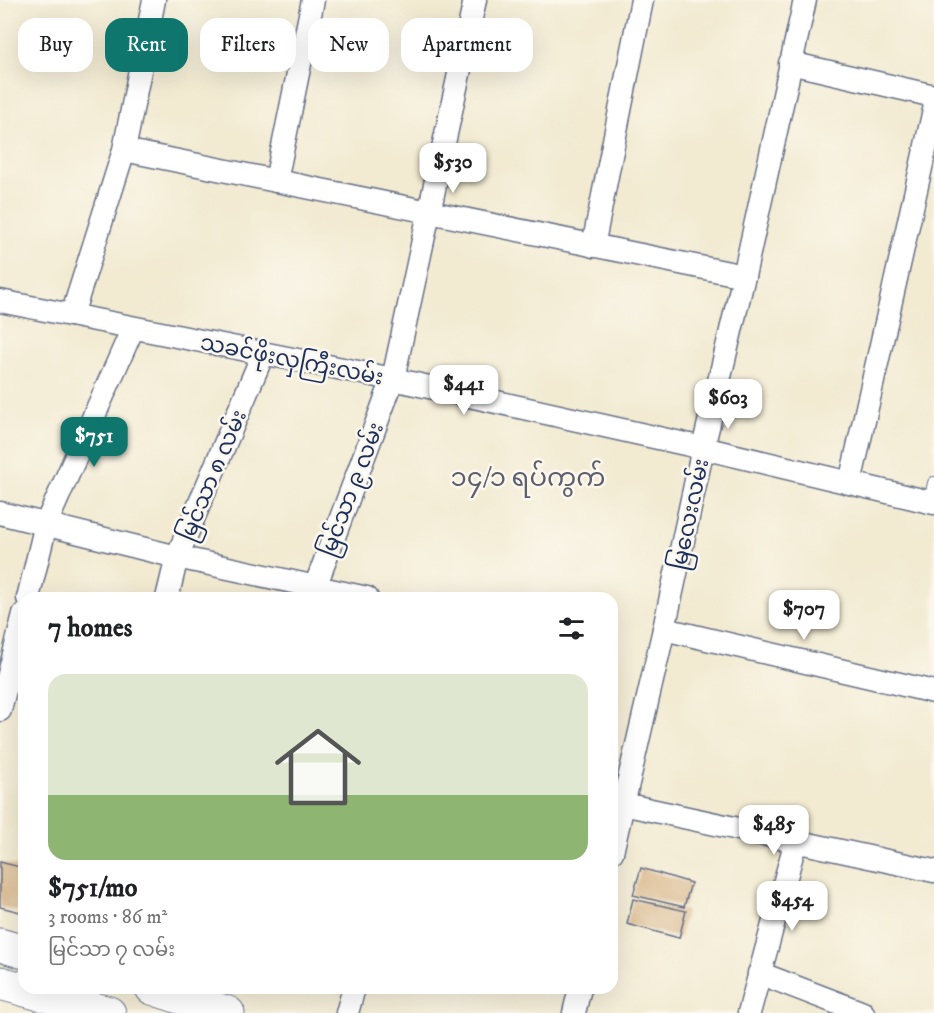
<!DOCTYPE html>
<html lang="en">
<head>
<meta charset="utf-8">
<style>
	:root { --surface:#fff; --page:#f2f2f2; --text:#202124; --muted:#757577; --accent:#0f766e }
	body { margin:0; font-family:"IM FELL DW Pica","Noto Sans Myanmar",serif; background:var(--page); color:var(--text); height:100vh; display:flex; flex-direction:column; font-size:22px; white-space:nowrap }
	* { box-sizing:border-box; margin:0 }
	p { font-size:20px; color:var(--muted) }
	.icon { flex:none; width:33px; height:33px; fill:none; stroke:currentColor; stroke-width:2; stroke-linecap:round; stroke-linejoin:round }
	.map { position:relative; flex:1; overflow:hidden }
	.side { position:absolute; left:18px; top:592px; width:600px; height:402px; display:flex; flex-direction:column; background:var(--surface); border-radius:18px; box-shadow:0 6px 24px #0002 }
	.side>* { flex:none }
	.hud { position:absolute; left:18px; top:18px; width:600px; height:54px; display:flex; gap:12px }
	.price { position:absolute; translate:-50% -51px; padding:0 14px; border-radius:12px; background:#fff; color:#222; font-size:20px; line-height:39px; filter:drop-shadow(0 2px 3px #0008) }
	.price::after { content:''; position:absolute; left:50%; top:36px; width:18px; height:14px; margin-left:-9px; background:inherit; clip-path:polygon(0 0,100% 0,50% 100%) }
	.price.active { background:var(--accent); color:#fff }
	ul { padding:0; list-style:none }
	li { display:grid; align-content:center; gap:12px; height:318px; padding:0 30px }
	li span { display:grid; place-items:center; height:186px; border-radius:18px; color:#555 }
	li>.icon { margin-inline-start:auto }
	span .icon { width:108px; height:108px; fill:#fffc; stroke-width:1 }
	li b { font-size:26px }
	h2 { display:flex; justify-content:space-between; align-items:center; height:72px; padding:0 30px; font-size:26px }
	.pill { padding:0 21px; border-radius:18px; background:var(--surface); box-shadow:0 6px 24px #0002; font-size:21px; line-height:54px }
	.pill.active { background:var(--accent); color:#fff }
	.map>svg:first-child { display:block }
	.building { fill:#d9b88d }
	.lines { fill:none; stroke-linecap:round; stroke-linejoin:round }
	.lane-casing { stroke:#667086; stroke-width:14 }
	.street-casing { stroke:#667086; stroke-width:25 }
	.primary-casing { stroke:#667086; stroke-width:35 }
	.lane { stroke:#fff; stroke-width:12 }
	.street { stroke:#fff; stroke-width:22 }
	.primary { stroke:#fff; stroke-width:33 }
	.labels { text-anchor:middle; stroke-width:5; stroke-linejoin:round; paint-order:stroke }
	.street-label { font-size:22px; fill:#1b2f5e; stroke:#fbf7ec }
	.quarter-label { font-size:26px; fill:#5e5f6e; stroke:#fbf7ec }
</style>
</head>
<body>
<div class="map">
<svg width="934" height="1013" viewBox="0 0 934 1013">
	<rect width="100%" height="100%" fill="#fbf7ec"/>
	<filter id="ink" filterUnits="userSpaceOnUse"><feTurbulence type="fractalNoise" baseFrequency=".0167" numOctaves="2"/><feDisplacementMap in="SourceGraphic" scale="12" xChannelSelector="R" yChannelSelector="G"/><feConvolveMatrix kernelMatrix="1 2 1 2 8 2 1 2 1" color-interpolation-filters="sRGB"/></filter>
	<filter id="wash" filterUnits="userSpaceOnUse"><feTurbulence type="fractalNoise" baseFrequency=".008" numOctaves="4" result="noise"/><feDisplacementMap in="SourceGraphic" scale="24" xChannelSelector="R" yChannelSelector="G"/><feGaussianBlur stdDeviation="1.35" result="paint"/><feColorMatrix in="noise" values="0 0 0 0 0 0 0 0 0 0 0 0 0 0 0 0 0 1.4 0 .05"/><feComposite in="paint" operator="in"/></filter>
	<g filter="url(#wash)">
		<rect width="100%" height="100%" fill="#f2ead1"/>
		<g id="blocks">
			<g class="building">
				<path d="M 0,862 L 24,868 L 24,913 L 0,907 Z"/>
				<path d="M 641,868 L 691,883 L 684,907 L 633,895 Z"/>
				<path d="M 633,899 L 686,911 L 679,938 L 627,924 Z"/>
			</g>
		</g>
	</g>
	<g filter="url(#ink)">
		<use href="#blocks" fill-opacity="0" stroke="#667086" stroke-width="1.5"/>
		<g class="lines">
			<g class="lane-casing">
				<path id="lane" d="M 930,502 L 934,483"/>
			</g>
			<g class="street-casing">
				<g id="street">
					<path d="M 790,63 L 934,96"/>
					<path d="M 124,150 L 744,276"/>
					<path d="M 276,181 L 313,0"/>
					<path d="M 593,246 L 642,0"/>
					<path d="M 0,301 L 393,379 L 703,448 L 934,503"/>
					<path d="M 72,315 L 124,150 L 154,0"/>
					<path d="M 850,483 L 934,110"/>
					<path d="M 0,513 L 177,557 L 367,598"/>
					<path d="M 28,598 L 46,524 L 133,328"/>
					<path d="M 167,598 L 177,557 L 263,354"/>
					<path d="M 311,598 L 393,379 L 475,0"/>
					<path d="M 664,629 L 934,692"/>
					<path d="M 0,710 L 24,614"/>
					<path d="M 623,804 L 934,871"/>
					<path d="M 612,852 L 664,629 L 703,448 L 744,276 L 805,0"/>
					<path d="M 759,973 L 863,1013"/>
					<path d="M 347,1013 L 354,988"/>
					<path d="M 574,1013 L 580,988"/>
					<path d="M 749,1013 L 796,840"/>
				</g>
			</g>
			<g class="primary-casing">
				<g id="primary">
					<path d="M 0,945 L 24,952"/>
					<path d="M 0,983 L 109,1013"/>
					<path d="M 152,988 L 228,1013"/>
				</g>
			</g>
			<use href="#lane" class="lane"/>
			<use href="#street" class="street"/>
			<use href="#primary" class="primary"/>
		</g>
	</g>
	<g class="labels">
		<g class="street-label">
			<text transform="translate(292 359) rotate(11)" y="8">သခင်ဖိုးလှကြီးလမ်း</text>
			<text transform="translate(212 475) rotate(-67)" y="8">မြင်သာ ၈ လမ်း</text>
			<text transform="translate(351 489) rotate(-69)" y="8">မြင်သာ ၉ လမ်း</text>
			<text transform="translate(689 514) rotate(-78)" y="8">မြလေးလမ်း</text>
		</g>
		<g class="quarter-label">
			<text x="528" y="486">၁၄/၁ ရပ်ကွက်</text>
		</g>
	</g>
</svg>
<b class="price" style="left:453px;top:194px">$530</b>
<b class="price" style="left:464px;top:416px">$441</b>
<b class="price" style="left:728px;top:430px">$603</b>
<b class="price active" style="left:94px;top:468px">$751</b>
<b class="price" style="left:804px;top:641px">$707</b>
<b class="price" style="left:774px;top:856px">$485</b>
<b class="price" style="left:792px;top:932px">$454</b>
<div class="hud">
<a class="pill">Buy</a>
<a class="pill active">Rent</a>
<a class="pill">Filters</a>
<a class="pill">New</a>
<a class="pill">Apartment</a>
</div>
<section class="side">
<h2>7 homes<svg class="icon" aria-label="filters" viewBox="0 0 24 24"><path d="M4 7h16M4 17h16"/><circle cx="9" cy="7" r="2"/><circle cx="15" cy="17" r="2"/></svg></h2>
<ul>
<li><span style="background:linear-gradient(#dfe7d0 65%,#8fb573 0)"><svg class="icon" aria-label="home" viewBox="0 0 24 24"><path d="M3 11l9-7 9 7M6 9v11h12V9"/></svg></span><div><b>$751/mo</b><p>3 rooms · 86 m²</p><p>မြင်သာ ၇ လမ်း</p></div></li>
</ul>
</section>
</div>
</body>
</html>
